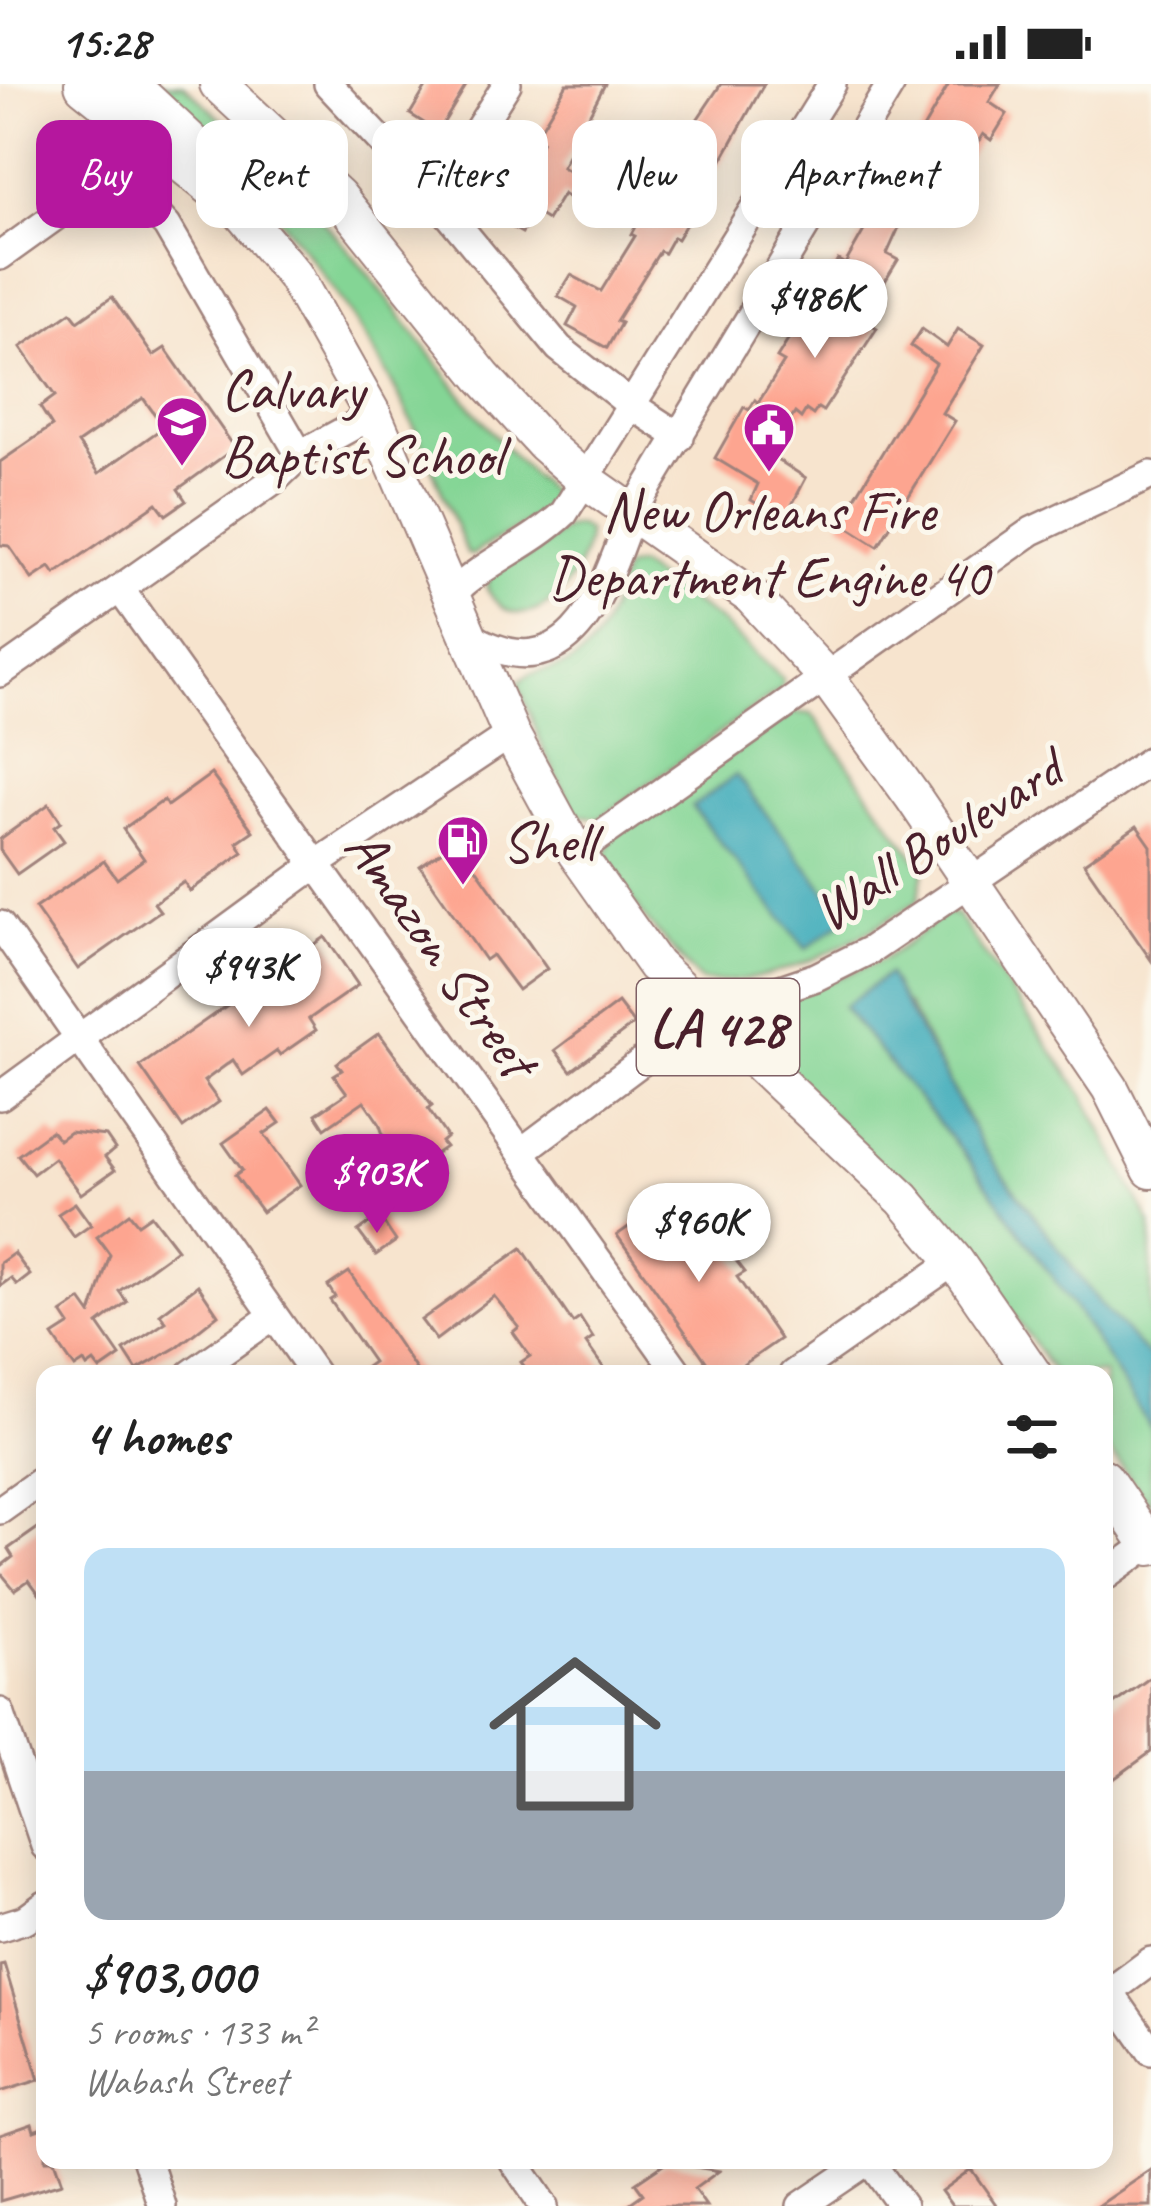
<!DOCTYPE html>
<html lang="en">
<head>
<meta charset="utf-8">
<style>
	:root { --surface:#fff; --page:#f6f6f6; --text:#222; --muted:#767676; --accent:#b5179e }
	body { margin:0; font-family:Caveat,sans-serif; background:var(--page); color:var(--text); height:100vh; display:flex; flex-direction:column; font-size:45px; white-space:nowrap }
	* { box-sizing:border-box; margin:0 }
	p { font-size:39px; color:var(--muted) }
	.icon { flex:none; width:66px; height:66px; fill:none; stroke:currentColor; stroke-width:2; stroke-linecap:round; stroke-linejoin:round }
	.map { position:relative; flex:1; overflow:hidden }
	.drawer { position:absolute; left:36px; top:1281px; width:1077px; height:804px; display:flex; flex-direction:column; background:var(--surface); border-radius:24px; box-shadow:0 6px 30px #0003 }
	.drawer>* { flex:none }
	.banner { position:absolute; left:36px; top:36px; width:1080px; height:108px; display:flex; gap:24px }
	.price { position:absolute; translate:-50% -102px; padding:0 27px; border-radius:42px; background:#fff; color:#222; font-size:39px; line-height:78px; filter:drop-shadow(0 3px 6px #0008) }
	.price::after { content:''; position:absolute; left:50%; top:72px; width:36px; height:27px; margin-left:-18px; background:inherit; clip-path:polygon(0 0,100% 0,50% 100%) }
	.price.on { background:var(--accent); color:#fff }
	ul { padding:0; list-style:none }
	li { display:grid; align-content:center; gap:24px; height:636px; padding:0 48px }
	li span { display:grid; place-items:center; height:372px; border-radius:24px; color:#555 }
	li>.icon { margin-inline-start:auto }
	span .icon { width:216px; height:216px; fill:#fffc; stroke-width:1 }
	li b { font-size:51px }
	h2 { display:flex; justify-content:space-between; align-items:center; height:144px; padding:0 48px; font-size:51px }
	.tag { padding:0 42px; border-radius:24px; background:var(--surface); box-shadow:0 6px 30px #0003; font-size:42px; line-height:108px }
	.tag.on { background:var(--accent); color:#fff }
	.status { display:flex; justify-content:space-between; align-items:center; height:84px; padding:0 60px; background:var(--surface); direction:ltr }
	.status svg { height:33px; fill:currentColor }
	.map>svg:first-child { display:block }
	.green { fill:#84d595; stroke:#677a60; stroke-width:3 }
	.water { fill:#3cabba; stroke:#436572; stroke-width:3 }
	.building { fill:#fda590; fill-rule:evenodd }
	.lines { fill:none; stroke-linecap:round; stroke-linejoin:round }
	.minor-casing { stroke:#a0827c; stroke-width:32 }
	.major-casing { stroke:#a0827c; stroke-width:40 }
	.highway-casing { stroke:#a0827c; stroke-width:46 }
	.minor { stroke:#fff; stroke-width:27 }
	.major { stroke:#fff; stroke-width:36 }
	.highway { stroke:#fff; stroke-width:42 }
	.labels { text-anchor:middle; stroke-width:10; stroke-linejoin:round; paint-order:stroke }
	.shield { fill:#fbf7ec; stroke:#7f6065; stroke-width:3 }
	.shield-label { font-size:54px; font-weight:bold; fill:#4a1f2b }
	.poi-label { font-size:57px; fill:#4a1f2b; stroke:#fbf7ec; text-anchor:start }
	.street-label { font-size:57px; fill:#4a1f2b; stroke:#fbf7ec }
</style>
</head>
<body>
<div class="status"><b>15:28</b><svg viewBox="0 0 49 12"><path d="M0 12V9h3v3zM5 12V6h3v6zM10 12V3h3v9zM15 12V0h3v12zM26 1h20v11H26zM47 4h2v5h-2z"/></svg></div>
<div class="map">
<svg width="1151" height="2122" viewBox="0 0 1151 2122">
	<rect width="100%" height="100%" fill="#fbf7ec"/>
	<filter id="ink" filterUnits="userSpaceOnUse"><feTurbulence type="fractalNoise" baseFrequency=".00833" numOctaves="2"/><feDisplacementMap in="SourceGraphic" scale="24" xChannelSelector="R" yChannelSelector="G"/><feConvolveMatrix kernelMatrix="1 2 1 2 8 2 1 2 1" color-interpolation-filters="sRGB"/></filter>
	<filter id="wash" filterUnits="userSpaceOnUse"><feTurbulence type="fractalNoise" baseFrequency=".004" numOctaves="4" result="noise"/><feDisplacementMap in="SourceGraphic" scale="48" xChannelSelector="R" yChannelSelector="G"/><feGaussianBlur stdDeviation="2.7" result="paint"/><feColorMatrix in="noise" values="0 0 0 0 0 0 0 0 0 0 0 0 0 0 0 0 0 1.4 0 .05"/><feComposite in="paint" operator="in"/></filter>
	<g filter="url(#wash)">
		<rect width="100%" height="100%" fill="#f7e4ce"/>
		<g class="green">
			<path d="M 152,0 L 183,0 C 242,53 300,108 351,169 C 418,249 473,337 550,408 L 552,415 C 531,444 500,450 472,471 L 467,470 C 446,419 427,367 402,318 C 339,196 252,93 152,0 Z"/>
			<path d="M 577,441 L 587,447 C 588,495 522,568 487,505 L 489,494 L 503,481 L 530,471 L 565,444 Z"/>
			<path d="M 637,481 L 716,534 L 783,595 L 781,605 L 599,735 L 576,730 L 544,667 L 518,599 C 532,583 555,589 572,578 C 604,560 613,515 625,484 Z"/>
			<path d="M 793,628 L 812,630 L 924,786 L 918,817 C 854,857 778,904 700,897 L 647,837 L 605,774 L 613,751 Z"/>
			<path d="M 945,830 L 957,831 L 1084,1012 L 1151,1140 L 1151,1275 L 1101,1221 L 984,1065 L 907,920 L 843,923 L 969,1076 L 1079,1229 L 1151,1345 L 1151,1422 L 1104,1359 L 1104,1290 L 1055,1290 L 980,1183 L 758,957 L 754,936 C 770,915 853,890 883,875 C 905,863 925,845 945,830 Z"/>
		</g>
		<g class="water">
			<path d="M 736,691 L 847,834 L 806,865 L 692,723 Z"/>
			<path d="M 888,890 L 984,1065 L 1101,1221 L 1151,1275 L 1151,1345 L 1078,1229 L 969,1076 L 843,923 Z"/>
		</g>
		<g id="blocks">
			<g class="building">
				<path d="M 428,0 L 467,0 L 438,48 L 410,30 Z"/>
				<path d="M 567,0 L 605,0 L 562,83 L 600,106 L 588,126 L 563,110 L 547,136 L 534,128 L 522,149 L 502,138 L 513,120 L 498,112 L 514,86 L 523,92 L 542,57 L 535,54 Z"/>
				<path d="M 721,0 L 764,0 L 718,83 L 713,80 L 692,114 L 695,116 L 683,135 L 686,140 L 677,155 L 673,153 L 664,169 L 660,167 L 616,237 L 621,239 L 607,264 L 567,242 L 577,223 L 558,212 L 571,191 L 601,207 L 635,152 L 631,150 L 636,141 L 613,127 L 639,83 L 660,91 Z"/>
				<path d="M 949,0 L 1000,0 L 989,18 L 1007,30 L 991,56 L 983,50 L 961,86 L 916,57 Z"/>
				<path d="M 887,106 L 910,119 L 887,170 L 898,176 L 862,235 L 877,244 L 823,327 L 818,324 L 813,331 L 806,326 L 801,334 L 795,329 L 769,370 L 806,394 L 784,436 L 751,416 L 758,400 L 715,374 L 744,323 L 749,326 L 755,316 L 758,319 L 784,278 L 777,274 L 838,176 L 845,180 Z"/>
				<path d="M 112,213 L 153,272 L 165,264 L 235,364 L 178,405 L 186,417 L 166,431 L 157,419 L 55,490 L 50,483 L 32,495 L 9,462 L 0,461 L 0,378 L 52,342 L 40,323 L 55,312 L 21,263 L 71,228 L 78,237 ZM 143,314 L 164,343 L 99,389 L 78,359 Z"/>
				<path d="M 922,245 L 947,263 L 958,245 L 984,261 L 942,329 L 955,337 L 878,462 L 840,438 L 936,280 L 911,262 Z"/>
				<path d="M 211,690 L 253,747 L 237,758 L 243,768 L 190,807 L 184,798 L 154,819 L 160,827 L 78,885 L 35,824 L 104,777 L 117,795 L 144,775 L 123,745 L 164,716 L 167,722 Z"/>
				<path d="M 49,720 L 61,738 L 54,743 L 64,757 L 17,790 L 0,766 L 0,755 Z"/>
				<path d="M 1137,742 L 1151,762 L 1151,876 L 1084,779 Z"/>
				<path d="M 457,757 L 547,885 L 518,906 L 492,871 L 485,876 L 420,782 Z"/>
				<path d="M 325,853 L 358,901 L 309,935 L 316,946 L 280,971 L 277,967 L 243,991 L 233,976 L 204,997 L 219,1018 L 183,1044 L 140,982 Z"/>
				<path d="M 618,919 L 634,940 L 571,987 L 555,966 Z"/>
				<path d="M 379,949 L 432,1022 L 428,1025 L 447,1053 L 441,1058 L 445,1063 L 402,1093 L 384,1066 L 382,1058 L 385,1056 L 379,1039 L 364,1017 L 325,1044 L 316,1030 L 347,1009 L 334,991 L 342,986 L 337,979 Z"/>
				<path d="M 270,1026 L 280,1039 L 264,1050 L 300,1101 L 262,1128 L 235,1091 L 242,1086 L 223,1059 Z"/>
				<path d="M 51,1047 L 59,1056 L 70,1048 L 106,1052 L 115,1065 L 105,1073 L 115,1086 L 81,1110 L 54,1074 L 33,1090 L 18,1071 Z"/>
				<path d="M 392,1084 L 408,1108 L 385,1123 L 369,1100 Z"/>
				<path d="M 678,1108 L 697,1135 L 701,1132 L 745,1188 L 737,1193 L 780,1255 L 730,1290 L 715,1290 L 617,1151 Z"/>
				<path d="M 75,1119 L 91,1141 L 74,1153 L 58,1130 Z"/>
				<path d="M 129,1129 L 138,1140 L 151,1131 L 177,1165 L 119,1207 L 127,1218 L 98,1240 L 120,1272 L 100,1286 L 94,1278 L 87,1283 L 84,1278 L 75,1284 L 53,1252 L 70,1241 L 62,1229 L 81,1216 L 91,1230 L 110,1171 L 97,1153 Z"/>
				<path d="M 379,1132 L 396,1157 L 376,1171 L 358,1147 Z"/>
				<path d="M 522,1164 L 573,1239 L 580,1234 L 593,1254 L 586,1259 L 608,1290 L 530,1290 L 521,1278 L 530,1272 L 513,1248 L 519,1243 L 494,1212 L 436,1256 L 421,1236 Z"/>
				<path d="M 14,1169 L 30,1191 L 17,1201 L 11,1194 L 0,1202 L 0,1179 Z"/>
				<path d="M 349,1188 L 419,1290 L 356,1290 L 373,1278 L 330,1216 L 335,1213 L 328,1202 Z"/>
				<path d="M 198,1201 L 218,1231 L 177,1263 L 137,1286 L 124,1266 L 166,1238 L 160,1230 Z"/>
				<path d="M 45,1439 L 45,1518 L 29,1496 L 15,1506 L 0,1488 L 0,1483 L 13,1473 L 8,1465 Z"/>
				<path d="M 1151,1593 L 1151,1668 L 1104,1702 L 1104,1627 Z"/>
				<path d="M 4,1880 L 39,1996 L 0,2008 L 0,1881 Z"/>
				<path d="M 32,2040 L 34,2047 L 45,2043 L 45,2076 L 54,2076 L 62,2099 L 0,2117 L 0,2051 Z"/>
				<path d="M 666,2078 L 719,2087 L 694,2105 L 706,2122 L 626,2122 L 643,2110 L 635,2099 Z"/>
				<path d="M 971,2085 L 997,2122 L 952,2122 L 941,2107 Z"/>
				<path d="M 1151,2086 L 1151,2122 L 1098,2122 Z"/>
			</g>
		</g>
	</g>
	<g filter="url(#ink)">
		<use href="#blocks" fill-opacity="0" stroke="#a0827c" stroke-width="3"/>
		<g class="lines">
			<g class="minor-casing">
				<g id="minor">
					<path d="M 328,0 L 435,114 L 559,264 L 631,321 L 680,353"/>
					<path d="M 435,114 L 507,0"/>
					<path d="M 0,172 L 117,88 L 167,142 L 300,371"/>
					<path d="M 120,505 L 679,1290"/>
					<path d="M 453,509 C 486,477 530,461 564,429 L 832,0"/>
					<path d="M 467,550 C 572,615 604,504 632,429 L 891,0"/>
					<path d="M 0,589 L 274,396 L 300,371 L 373,331"/>
					<path d="M 576,769 L 1032,447 L 1151,391"/>
					<path d="M 0,841 L 315,1290"/>
					<path d="M 0,1012 L 318,779 L 511,650"/>
					<path d="M 521,1068 L 704,931 L 816,893 L 872,865 L 1151,676"/>
					<path d="M 191,1290 L 273,1232"/>
					<path d="M 793,1290 L 955,1177"/>
					<path d="M 0,1426 L 45,1394"/>
					<path d="M 1104,1493 L 1151,1459"/>
					<path d="M 0,1628 L 45,1762"/>
					<path d="M 0,1843 L 26,1835 L 45,1821"/>
					<path d="M 1104,1900 L 1151,1967"/>
					<path d="M 1104,1912 L 1151,1877"/>
					<path d="M 147,2076 L 162,2122"/>
					<path d="M 513,2076 L 544,2122"/>
					<path d="M 869,2076 L 902,2122"/>
					<path d="M 801,2122 L 869,2076"/>
				</g>
			</g>
			<g class="major-casing">
				<g id="major">
					<path d="M 130,0 L 208,73 L 229,114 L 294,191 L 373,331 L 511,650 L 576,769 L 655,881 L 903,1115 L 955,1177 L 1033,1290"/>
					<path d="M 218,0 L 338,112 L 483,293 L 544,360 L 584,395 L 751,512 L 826,593 L 913,713 L 1110,1004 L 1151,1086"/>
					<path d="M 1104,1394 L 1151,1463"/>
				</g>
			</g>
			<g class="highway-casing">
				<path id="highway" d="M 86,0 L 229,114"/>
			</g>
			<use href="#minor" class="minor"/>
			<use href="#major" class="major"/>
			<use href="#highway" class="highway"/>
		</g>
	</g>
	<defs>
		<g id="school-pin" transform="scale(2.7)"><path d="M0 17L-7.5 6A9.5 9.5 0 1 1 7.5 6Z" fill="#b5179e" stroke="#fbf7ec"/><path d="M0-5L7-2L0 1L-7-2ZM-4 1L0 2.5L4 1V4Q0 6-4 4Z" fill="#fff"/></g>
		<g id="civic-pin" transform="scale(2.7)"><path d="M0 17L-7.5 6A9.5 9.5 0 1 1 7.5 6Z" fill="#b5179e" stroke="#fbf7ec"/><path d="M-.6-6.5H3V-4.5H.6V-3L4-1V1h2V6H-6V1h2V-1L-.6-3ZM-1.2 2.5V6h2.4V2.5Z" fill="#fff"/></g>
		<g id="fuel-pin" transform="scale(2.7)"><path d="M0 17L-7.5 6A9.5 9.5 0 1 1 7.5 6Z" fill="#b5179e" stroke="#fbf7ec"/><path d="M-5.5-6h7V0h2V4h1.3V-2.5L3-4.5l.8-.8L6-3V5H2.5V1h-1V6h-7ZM-4.2-4.7v3.2H.2V-4.7Z" fill="#fff"/></g>
	</defs>
	<g fill-rule="evenodd">
		<use href="#school-pin" x="182" y="338"/>
		<use href="#civic-pin" x="769" y="344"/>
		<use href="#fuel-pin" x="463" y="757"/>
	</g>
	<g class="labels">
		<rect class="shield" x="637" y="895" width="162" height="96" rx="9"/>
		<g class="shield-label">
			<text x="718" y="962">LA 428</text>
		</g>
		<g class="poi-label">
			<text x="221" y="325">Calvary<tspan x="221" dy="66">Baptist School</tspan></text>
			<text x="769" y="446" text-anchor="middle">New Orleans Fire<tspan x="769" dy="66">Department Engine 40</tspan></text>
			<text x="502" y="777">Shell</text>
		</g>
		<g class="street-label">
			<text transform="translate(937 755) rotate(-33)" y="20">Wall Boulevard</text>
			<text transform="translate(442 868) rotate(55)" y="20">Amazon Street</text>
		</g>
	</g>
</svg>
<b class="price" style="left:815px;top:277px">$486K</b>
<b class="price" style="left:249px;top:946px">$943K</b>
<b class="price on" style="left:377px;top:1152px">$903K</b>
<b class="price" style="left:699px;top:1201px">$960K</b>
<div class="banner">
<a class="tag on">Buy</a>
<a class="tag">Rent</a>
<a class="tag">Filters</a>
<a class="tag">New</a>
<a class="tag">Apartment</a>
</div>
<section class="drawer">
<h2>4 homes<svg class="icon" aria-label="filters" viewBox="0 0 24 24"><path d="M4 7h16M4 17h16"/><circle cx="9" cy="7" r="2"/><circle cx="15" cy="17" r="2"/></svg></h2>
<ul>
<li><span style="background:linear-gradient(#bfe0f5 60%,#9aa5b1 0)"><svg class="icon" aria-label="home" viewBox="0 0 24 24"><path d="M3 11l9-7 9 7M6 9v11h12V9"/></svg></span><div><b>$903,000</b><p>5 rooms · 133 m²</p><p>Wabash Street</p></div></li>
</ul>
</section>
</div>
</body>
</html>
